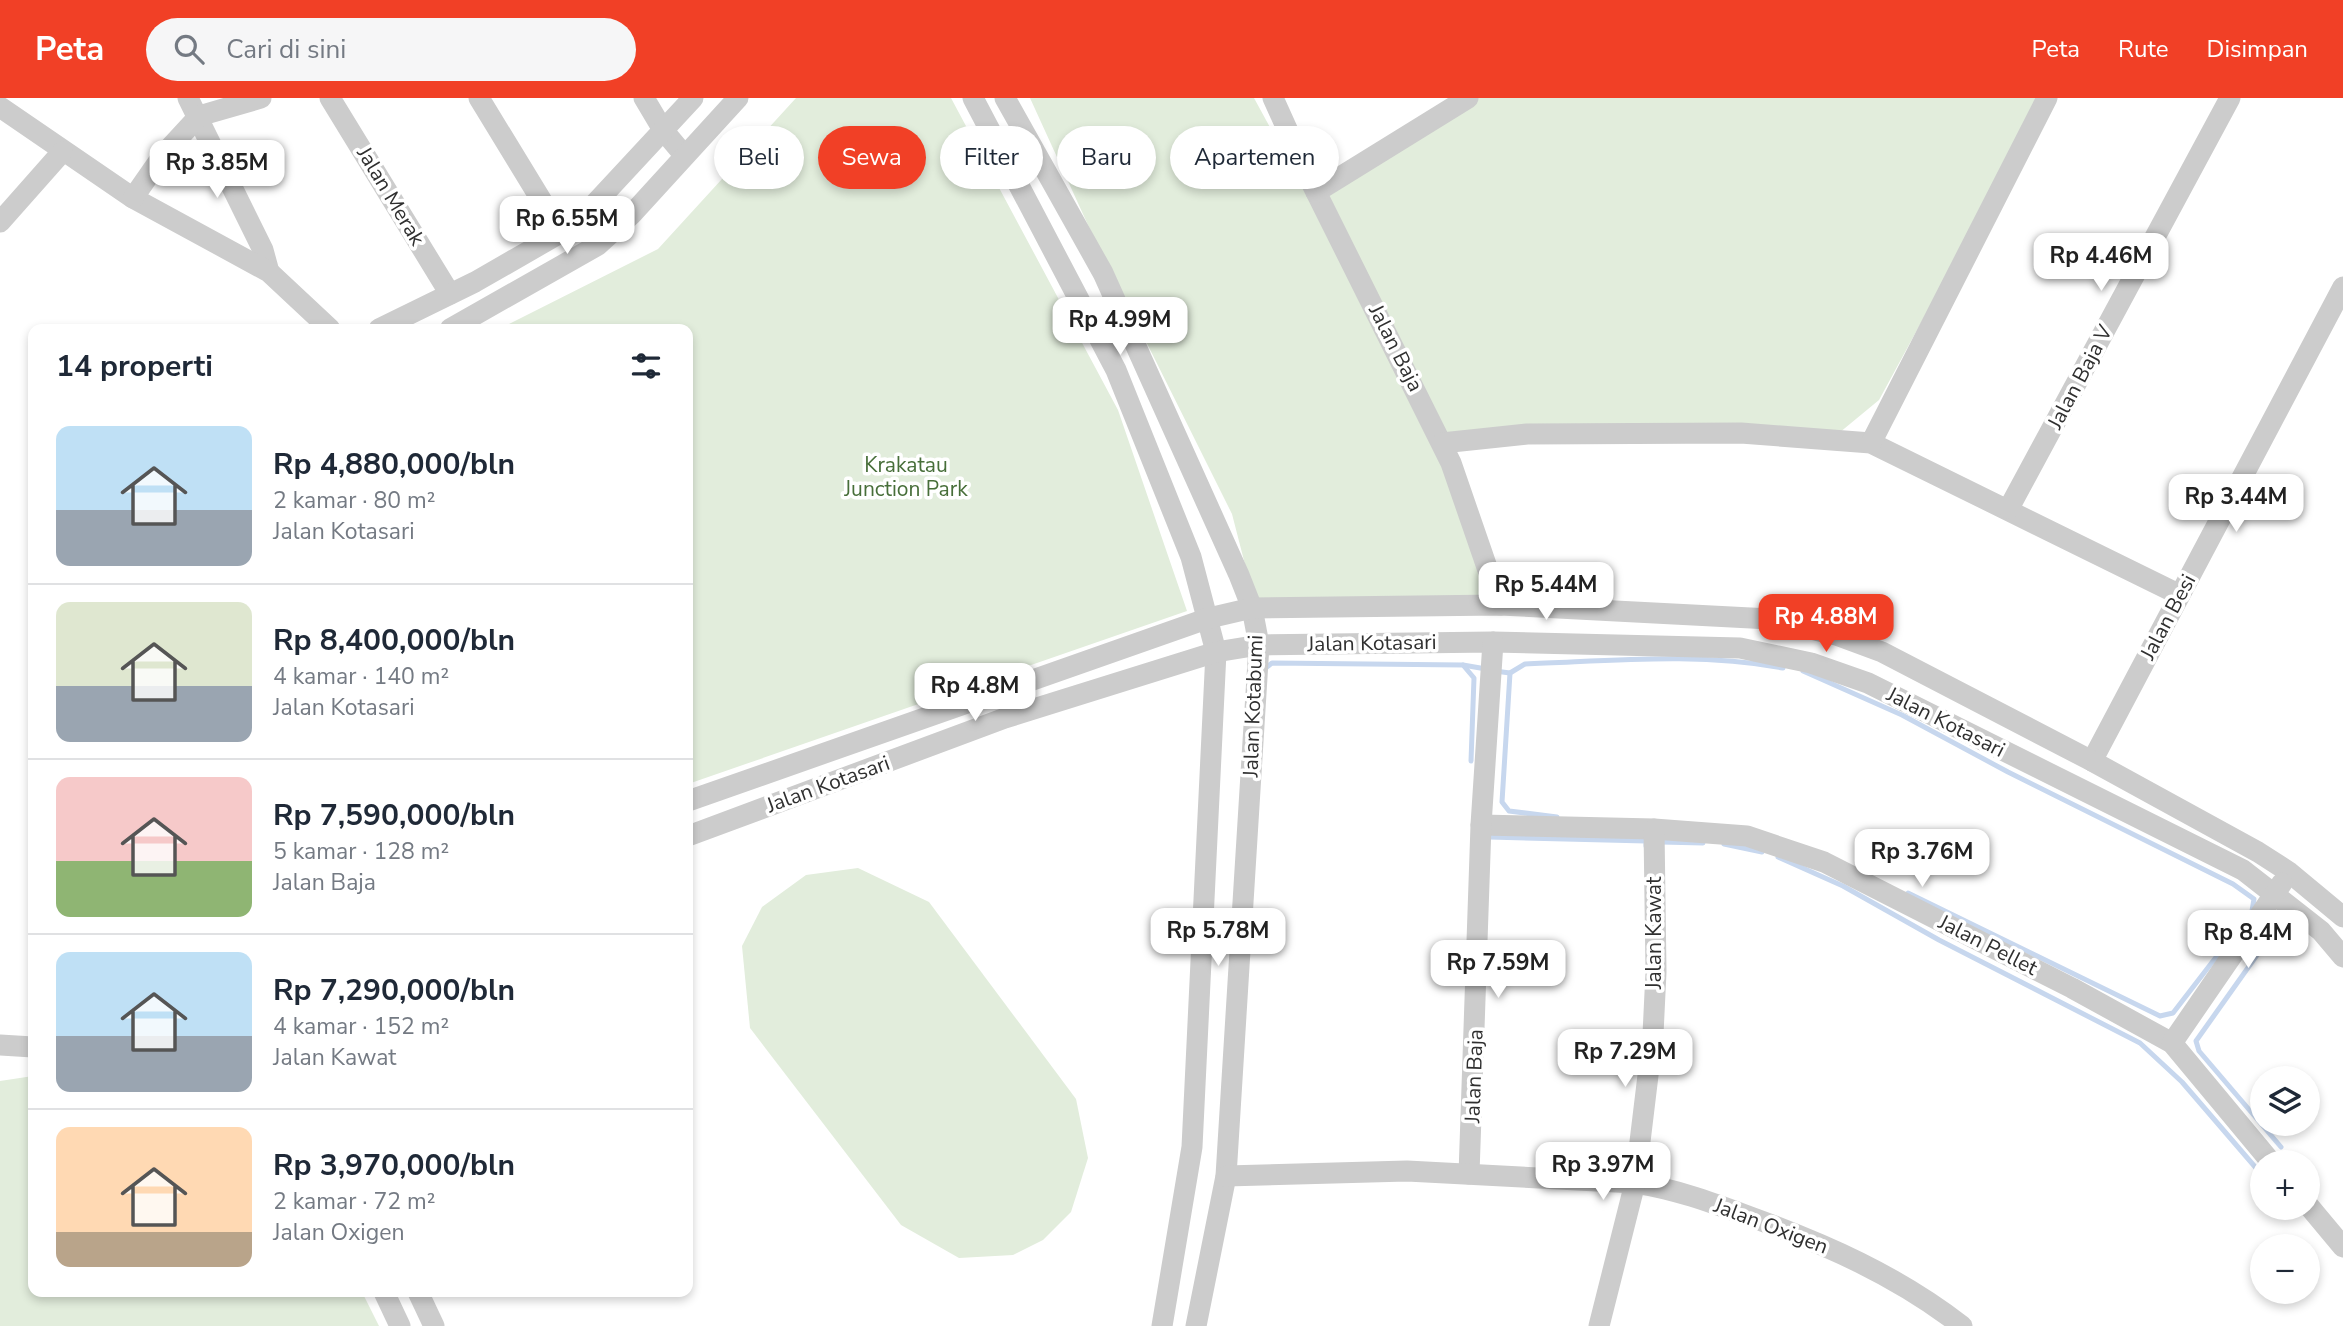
<!DOCTYPE html>
<html lang="id">
<head>
<meta charset="utf-8">
<style>
	:root { --surface:#fff; --page:#f6f6f7; --text:#1f2937; --muted:#747a83; --line:#e0e1e3; --accent:#f14026 }
	body { margin:0; font-family:"Nunito Sans",sans-serif; background:var(--page); color:var(--text); height:100vh; display:flex; flex-direction:column; font-size:26px; white-space:nowrap }
	* { box-sizing:border-box; margin:0 }
	p { font-size:23px; color:var(--muted) }
	.icon { flex:none; width:38px; height:38px; fill:none; stroke:currentColor; stroke-width:2; stroke-linecap:round; stroke-linejoin:round }
	.map { position:relative; flex:1; overflow:hidden }
	.details { position:absolute; left:28px; top:226px; width:665px; height:973px; display:flex; flex-direction:column; background:var(--surface); border-radius:14px; box-shadow:0 4px 10px #0003 }
	.details>* { flex:none }
	.top-card { position:absolute; left:714px; top:28px; width:665px; height:63px; display:flex; gap:14px }
	.tools { position:absolute; left:2250px; top:968px; display:grid; gap:14px }
	.tools a { display:grid; place-items:center; width:70px; height:70px; border-radius:50%; background:var(--surface); box-shadow:0 4px 10px #0003; font-size:35px }
	.price { position:absolute; translate:-50% -60px; padding:0 16px; border-radius:14px; background:#fff; color:#222; font-size:23px; line-height:46px; filter:drop-shadow(0 2px 4px #0008) }
	.price::after { content:''; position:absolute; left:50%; top:42px; width:21px; height:16px; margin-left:-10px; background:inherit; clip-path:polygon(0 0,100% 0,50% 100%) }
	.price.on { background:var(--accent); color:#fff }
	ul { padding:0; list-style:none }
	li { display:flex; align-items:center; gap:21px; height:175px; padding:0 28px }
	li+li { border-top:2px solid var(--line) }
	li span { display:grid; place-items:center; flex:none; width:196px; height:140px; border-radius:14px; color:#555 }
	li>.icon { margin-inline-start:auto }
	span .icon { width:84px; height:84px; fill:#fffc; stroke-width:1 }
	li b { font-size:30px }
	h2 { display:flex; justify-content:space-between; align-items:center; height:84px; padding:0 28px; font-size:30px }
	.tag { padding:0 24px; border-radius:32px; background:var(--surface); box-shadow:0 4px 10px #0003; font-size:24px; line-height:63px }
	.tag.on { background:var(--accent); color:#fff }
	header { display:flex; align-items:center; gap:42px; box-sizing:border-box; height:98px; padding:0 35px; background:var(--accent); color:#fff }
	header strong { font-size:33px }
	nav { display:flex; gap:38px; margin-inline-start:auto; font-size:24px }
	.search { width:490px; height:63px; background:var(--page); display:flex; align-items:center; gap:18px; box-sizing:border-box; padding:0 24px; border-radius:38px; color:var(--muted); font-size:26px }
	.map>svg:first-child { display:block }
	.green { fill:#e2eddc }
	.lines { fill:none; stroke-linecap:round; stroke-linejoin:round }
	.stream { stroke:#c7d7ee; stroke-width:5 }
	.minor { stroke:#ccc; stroke-width:21 }
	.labels { text-anchor:middle; stroke-width:7; stroke-linejoin:round; paint-order:stroke }
	.street-label { font-size:21px; fill:#2f2f2f; stroke:#fff }
	.park-label { font-size:21px; fill:#476e39; stroke:#fff }
</style>
</head>
<body>
<header>
<strong>Peta</strong>
<div class="search"><svg class="icon" aria-label="search" viewBox="0 0 24 24"><circle cx="10" cy="10" r="6"/><path d="M15 15l6 6"/></svg>Cari di sini</div>
<nav><a>Peta</a><a>Rute</a><a>Disimpan</a></nav>
</header>
<div class="map">
<svg width="2343" height="1228" viewBox="0 0 2343 1228">
	<rect width="100%" height="100%" fill="#fff"/>
	<g class="green">
		<path d="M 796,0 L 951,0 L 1118,312 L 1187,513 L 688,686 L 688,231 L 499,231 L 658,151 Z"/>
		<path d="M 1030,0 L 1254,0 L 1283,53 L 1354,73 L 1475,0 L 2043,0 L 1879,302 L 1839,335 L 1450,340 L 1486,505 L 1257,513 L 1232,416 L 1088,127 Z"/>
		<path d="M 858,770 L 929,804 L 1076,1001 L 1088,1060 L 1071,1114 L 1043,1142 L 1013,1157 L 959,1160 L 901,1127 L 750,930 L 742,848 L 762,809 L 806,777 Z"/>
		<path d="M 33,978 L 33,1194 L 362,1194 L 379,1228 L 0,1228 L 0,983 Z"/>
	</g>
	<g class="lines">
		<g class="stream">
			<path d="M 1463,567 L 1486,571"/>
			<path d="M 1263,572 L 1272,565 L 1463,567 L 1474,580 L 1471,663"/>
			<path d="M 1495,573 L 1510,575 L 1525,566 C 1611,563 1698,554 1783,570"/>
			<path d="M 1803,573 L 1902,617 L 2008,674 L 2233,786 L 2254,801 L 2252,813"/>
			<path d="M 1510,575 L 1502,704 L 1509,713 L 1557,719"/>
			<path d="M 1489,739 L 1646,743 L 1646,748"/>
			<path d="M 1661,744 L 1703,745"/>
			<path d="M 1724,746 L 1762,754"/>
			<path d="M 1778,759 L 1843,788 L 1939,842 L 2140,945 L 2182,984 L 2256,1070"/>
			<path d="M 1908,795 L 2160,918 L 2173,915 L 2237,832"/>
			<path d="M 2279,826 L 2196,943 L 2199,953 L 2281,1049"/>
		</g>
		<g class="minor">
			<path d="M 188,0 L 263,152 L 269,174"/>
			<path d="M 330,0 L 450,196"/>
			<path d="M 479,0 L 562,136"/>
			<path d="M 644,0 L 663,32 L 684,57"/>
			<path d="M 973,0 L 1116,272 L 1191,459 L 1216,554 L 1192,1049 L 1162,1228"/>
			<path d="M 1005,0 L 1103,175 L 1239,477 L 1252,510 L 1259,547 L 1226,1078 L 1196,1228"/>
			<path d="M 1273,0 L 1311,84 L 1451,365 L 1500,507"/>
			<path d="M 0,9 L 133,100 L 269,174 L 330,231"/>
			<path d="M 1316,94 L 1468,0"/>
			<path d="M 133,100 L 163,57 L 199,18 L 261,0"/>
			<path d="M 0,124 L 62,54"/>
			<path d="M 379,231 L 475,184 L 576,126 L 693,0"/>
			<path d="M 450,231 L 598,147 L 632,116 L 738,0"/>
			<path d="M 1442,345 L 1527,336 L 1741,335 L 1871,345 L 2180,497"/>
			<path d="M 1871,345 L 2047,0"/>
			<path d="M 2009,410 L 2230,0"/>
			<path d="M 2092,663 L 2343,189"/>
			<path d="M 688,703 L 1209,520 L 1252,510 L 1500,507 L 1770,521 L 1836,537 L 1882,554 L 2092,663 L 2258,754 L 2289,774 L 2343,819"/>
			<path d="M 1481,727 L 1654,731 L 1747,738 L 1824,764 L 2072,890 L 2172,945 L 2271,1064"/>
			<path d="M 688,738 L 1005,620 L 1216,554 L 1259,547 L 1493,544 L 1740,550 L 1811,565 L 1868,585 L 2243,772 L 2321,833 L 2343,859"/>
			<path d="M 2172,945 L 2282,785"/>
			<path d="M 0,947 L 33,949"/>
			<path d="M 1469,1076 L 1481,727 L 1493,544"/>
			<path d="M 1226,1078 L 1407,1073 L 1635,1085 C 1675,1091 1710,1104 1748,1118 C 1825,1146 1896,1177 1962,1228"/>
			<path d="M 2308,1107 L 2343,1149"/>
			<path d="M 384,1194 L 400,1228"/>
			<path d="M 418,1194 L 434,1228"/>
			<path d="M 1599,1228 L 1635,1085 L 1653,936 L 1656,874 L 1654,731"/>
		</g>
	</g>
	<g class="labels">
		<g class="street-label">
			<text transform="translate(391 98) rotate(59)" y="7">Jalan Merak</text>
			<text transform="translate(1396 250) rotate(63)" y="7">Jalan Baja</text>
			<text transform="translate(2080 279) rotate(-62)" y="7">Jalan Baja V</text>
			<text transform="translate(2168 519) rotate(-62)" y="7">Jalan Besi</text>
			<text transform="translate(1372 545) rotate(-1)" y="7">Jalan Kotasari</text>
			<text transform="translate(1253 608) rotate(-88)" y="7">Jalan Kotabumi</text>
			<text transform="translate(1946 624) rotate(27)" y="7">Jalan Kotasari</text>
			<text transform="translate(828 686) rotate(-20)" y="7">Jalan Kotasari</text>
			<text transform="translate(1654 835) rotate(-90)" y="7">Jalan Kawat</text>
			<text transform="translate(1988 847) rotate(27)" y="7">Jalan Pellet</text>
			<text transform="translate(1474 978) rotate(-88)" y="7">Jalan Baja</text>
			<text transform="translate(1771 1128) rotate(21)" y="7">Jalan Oxigen</text>
		</g>
		<g class="park-label">
			<text x="906" y="374">Krakatau<tspan x="906" dy="24">Junction Park</tspan></text>
		</g>
	</g>
</svg>
<div class="tools">
<a><svg class="icon" aria-label="layers" viewBox="0 0 24 24"><path d="M12 4l9 5-9 5-9-5zM3 14l9 5 9-5"/></svg></a>
<a>+</a>
<a>−</a>
</div>
<b class="price" style="left:217px;top:102px">Rp 3.85M</b>
<b class="price" style="left:567px;top:158px">Rp 6.55M</b>
<b class="price" style="left:2101px;top:195px">Rp 4.46M</b>
<b class="price" style="left:1120px;top:259px">Rp 4.99M</b>
<b class="price" style="left:2236px;top:436px">Rp 3.44M</b>
<b class="price" style="left:1546px;top:524px">Rp 5.44M</b>
<b class="price on" style="left:1826px;top:556px">Rp 4.88M</b>
<b class="price" style="left:975px;top:625px">Rp 4.8M</b>
<b class="price" style="left:1922px;top:791px">Rp 3.76M</b>
<b class="price" style="left:1218px;top:870px">Rp 5.78M</b>
<b class="price" style="left:2248px;top:872px">Rp 8.4M</b>
<b class="price" style="left:1498px;top:902px">Rp 7.59M</b>
<b class="price" style="left:1625px;top:991px">Rp 7.29M</b>
<b class="price" style="left:1603px;top:1104px">Rp 3.97M</b>
<div class="top-card">
<a class="tag">Beli</a>
<a class="tag on">Sewa</a>
<a class="tag">Filter</a>
<a class="tag">Baru</a>
<a class="tag">Apartemen</a>
</div>
<section class="details">
<h2>14 properti<svg class="icon" aria-label="filters" viewBox="0 0 24 24"><path d="M4 7h16M4 17h16"/><circle cx="9" cy="7" r="2"/><circle cx="15" cy="17" r="2"/></svg></h2>
<ul>
<li><span style="background:linear-gradient(#bfe0f5 60%,#9aa5b1 0)"><svg class="icon" aria-label="home" viewBox="0 0 24 24"><path d="M3 11l9-7 9 7M6 9v11h12V9"/></svg></span><div><b>Rp 4,880,000/bln</b><p>2 kamar · 80 m²</p><p>Jalan Kotasari</p></div></li>
<li><span style="background:linear-gradient(#dfe7d0 60%,#9aa5b1 0)"><svg class="icon" aria-label="home" viewBox="0 0 24 24"><path d="M3 11l9-7 9 7M6 9v11h12V9"/></svg></span><div><b>Rp 8,400,000/bln</b><p>4 kamar · 140 m²</p><p>Jalan Kotasari</p></div></li>
<li><span style="background:linear-gradient(#f6c9c9 60%,#8fb573 0)"><svg class="icon" aria-label="home" viewBox="0 0 24 24"><path d="M3 11l9-7 9 7M6 9v11h12V9"/></svg></span><div><b>Rp 7,590,000/bln</b><p>5 kamar · 128 m²</p><p>Jalan Baja</p></div></li>
<li><span style="background:linear-gradient(#bfe0f5 60%,#9aa5b1 0)"><svg class="icon" aria-label="home" viewBox="0 0 24 24"><path d="M3 11l9-7 9 7M6 9v11h12V9"/></svg></span><div><b>Rp 7,290,000/bln</b><p>4 kamar · 152 m²</p><p>Jalan Kawat</p></div></li>
<li><span style="background:linear-gradient(#ffd9b3 75%,#b9a48a 0)"><svg class="icon" aria-label="home" viewBox="0 0 24 24"><path d="M3 11l9-7 9 7M6 9v11h12V9"/></svg></span><div><b>Rp 3,970,000/bln</b><p>2 kamar · 72 m²</p><p>Jalan Oxigen</p></div></li>
</ul>
</section>
</div>
</body>
</html>
